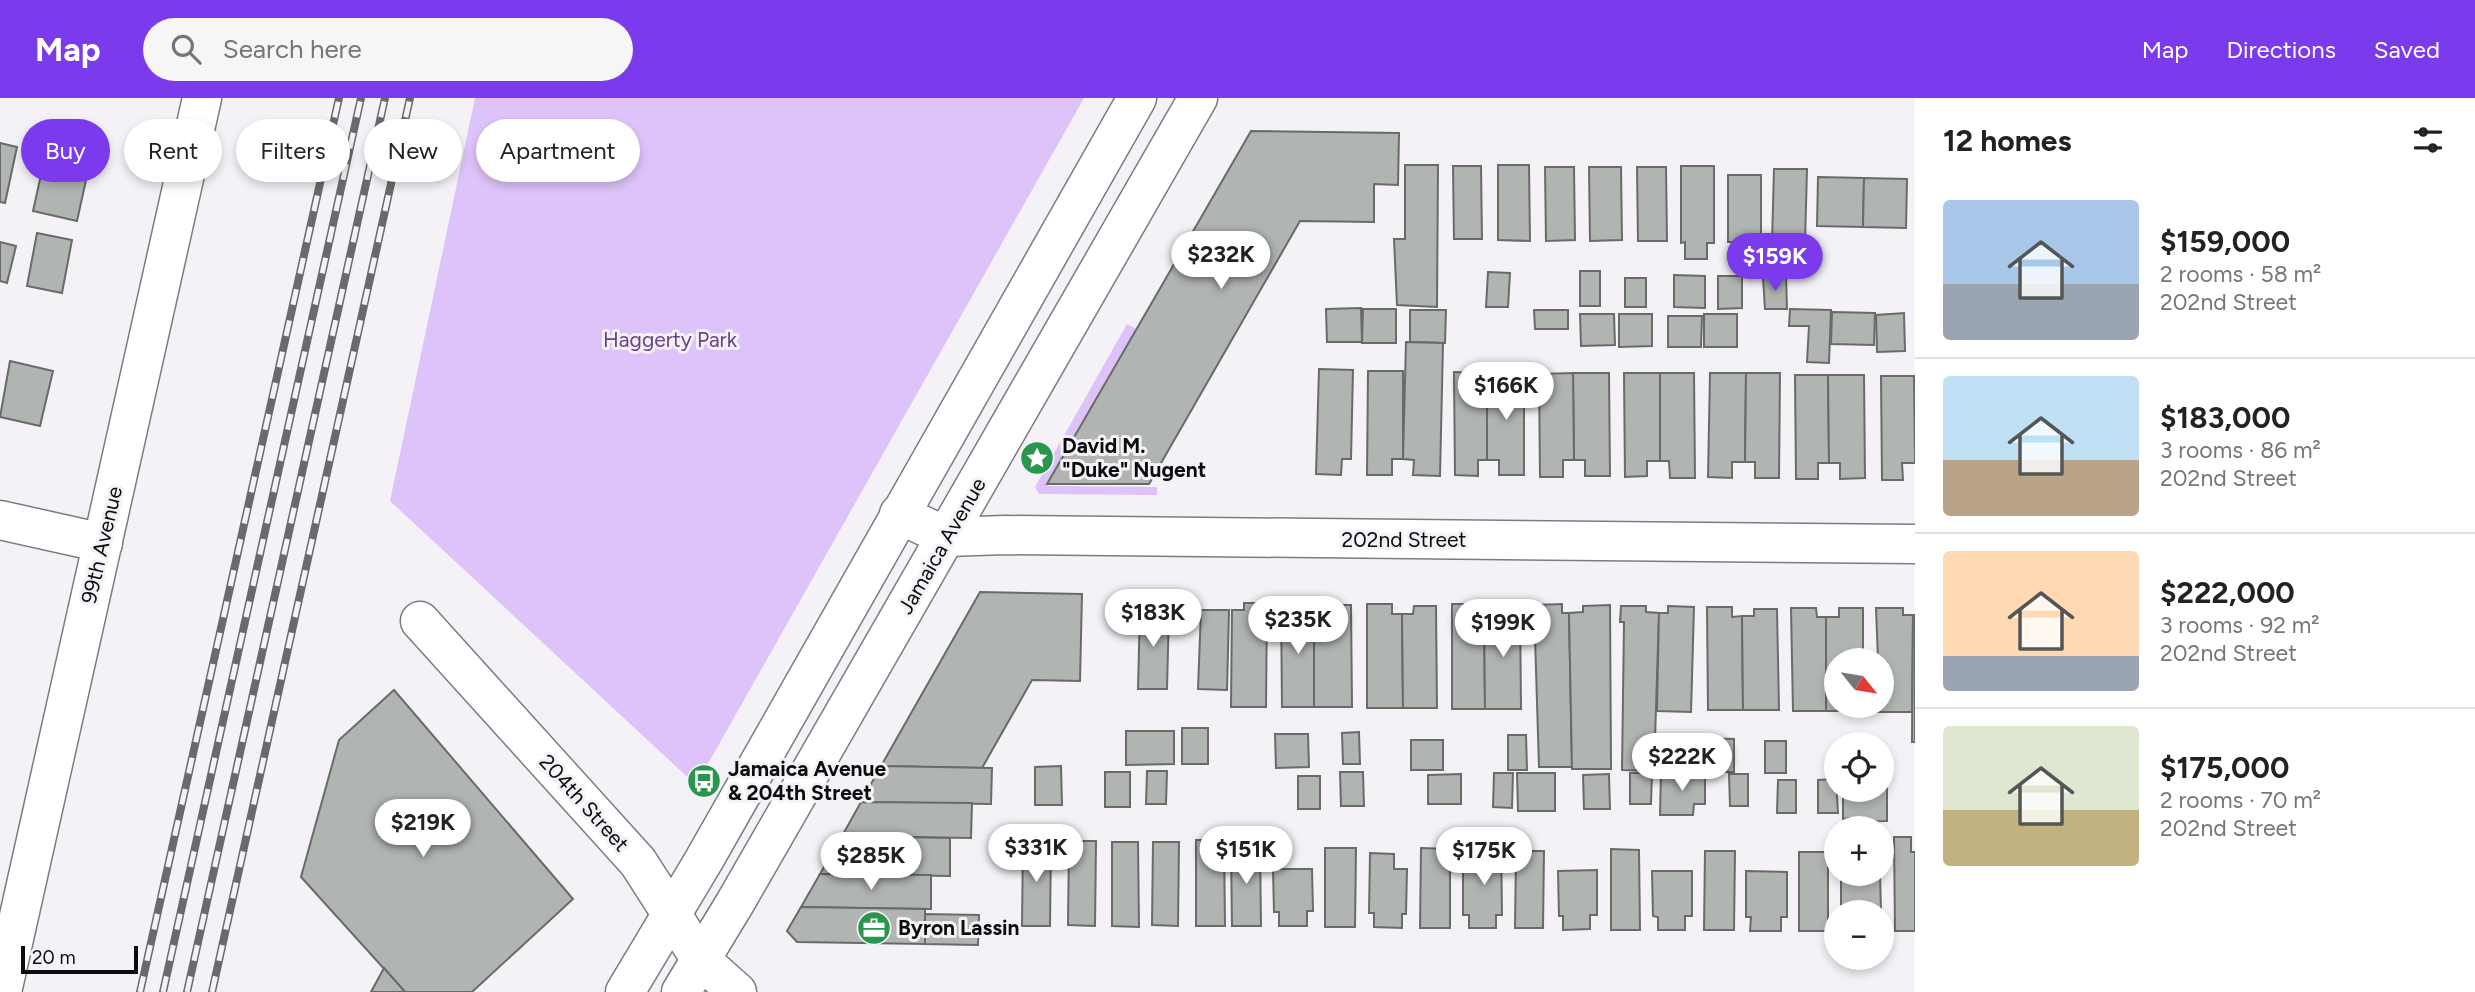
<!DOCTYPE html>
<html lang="en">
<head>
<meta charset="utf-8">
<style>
	:root { --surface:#fff; --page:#f6f6f6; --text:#222; --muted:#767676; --line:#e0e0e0; --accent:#7c3aed }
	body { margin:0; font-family:Figtree,sans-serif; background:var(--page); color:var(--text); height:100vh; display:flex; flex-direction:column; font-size:26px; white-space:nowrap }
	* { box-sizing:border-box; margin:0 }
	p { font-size:23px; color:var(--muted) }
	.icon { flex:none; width:38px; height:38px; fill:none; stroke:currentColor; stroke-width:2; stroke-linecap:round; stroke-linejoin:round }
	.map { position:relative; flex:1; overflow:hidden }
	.side { display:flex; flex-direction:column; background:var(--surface); width:560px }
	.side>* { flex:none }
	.top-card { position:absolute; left:21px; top:21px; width:665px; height:63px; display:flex; gap:14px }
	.needle { width:46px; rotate:120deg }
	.fabs { position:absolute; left:1824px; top:550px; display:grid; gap:14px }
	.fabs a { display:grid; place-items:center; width:70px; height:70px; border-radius:50%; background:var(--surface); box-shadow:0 4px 10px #0003; font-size:35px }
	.scale { position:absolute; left:21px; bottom:18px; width:117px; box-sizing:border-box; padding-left:7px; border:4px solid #0c0b0c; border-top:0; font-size:19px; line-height:24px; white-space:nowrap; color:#0c0b0c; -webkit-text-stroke:5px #f4f2f7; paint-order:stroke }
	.price { position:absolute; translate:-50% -60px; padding:0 16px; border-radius:24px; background:#fff; color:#222; font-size:23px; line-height:46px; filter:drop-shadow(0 2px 4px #0008) }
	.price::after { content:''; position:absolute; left:50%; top:42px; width:21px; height:16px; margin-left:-10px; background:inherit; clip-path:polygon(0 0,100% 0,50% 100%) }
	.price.active { background:var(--accent); color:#fff }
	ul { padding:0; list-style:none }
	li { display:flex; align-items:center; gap:21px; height:175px; padding:0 28px }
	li+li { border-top:2px solid var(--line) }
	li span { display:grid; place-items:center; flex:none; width:196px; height:140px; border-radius:7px; color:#555 }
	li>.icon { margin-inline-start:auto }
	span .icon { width:84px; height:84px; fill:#fffc; stroke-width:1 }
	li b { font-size:30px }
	h2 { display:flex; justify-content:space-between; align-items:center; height:84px; padding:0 28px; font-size:30px }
	.pill { padding:0 24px; border-radius:32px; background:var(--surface); box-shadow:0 4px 10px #0003; font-size:24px; line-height:63px }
	.pill.active { background:var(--accent); color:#fff }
	header { display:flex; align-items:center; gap:42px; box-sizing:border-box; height:98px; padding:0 35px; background:var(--accent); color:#fff }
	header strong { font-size:33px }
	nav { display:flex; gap:38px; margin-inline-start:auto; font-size:24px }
	.search { width:490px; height:63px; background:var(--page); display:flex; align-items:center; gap:18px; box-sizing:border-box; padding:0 24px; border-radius:38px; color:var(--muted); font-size:26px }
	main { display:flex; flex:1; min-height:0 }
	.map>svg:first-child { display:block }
	.green { fill:#ddc3f9 }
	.building { fill:#b1b5b2; stroke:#686b68; stroke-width:2 }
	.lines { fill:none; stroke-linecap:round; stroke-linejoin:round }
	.minor-casing { stroke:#7d7b80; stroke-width:41 }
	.primary-casing { stroke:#7d7b80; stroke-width:41 }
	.minor { stroke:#fff; stroke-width:38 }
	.primary { stroke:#fff; stroke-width:38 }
	.rail-casing { stroke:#6a696c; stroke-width:8 }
	.rail { stroke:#f4f2f7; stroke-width:5; stroke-dasharray:16; stroke-linecap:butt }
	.labels { text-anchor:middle; stroke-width:6; stroke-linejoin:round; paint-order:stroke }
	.park-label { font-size:21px; fill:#6a408e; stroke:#f4f2f7 }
	.poi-label { font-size:21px; font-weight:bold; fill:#0c0b0c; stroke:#f4f2f7; text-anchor:start }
	.street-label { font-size:21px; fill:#0c0b0c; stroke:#f4f2f7 }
</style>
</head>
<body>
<header>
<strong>Map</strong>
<div class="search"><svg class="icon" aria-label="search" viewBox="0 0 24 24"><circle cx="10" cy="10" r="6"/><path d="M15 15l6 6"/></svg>Search here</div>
<nav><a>Map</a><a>Directions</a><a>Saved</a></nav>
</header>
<main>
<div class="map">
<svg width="1915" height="894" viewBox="0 0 1915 894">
	<rect width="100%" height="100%" fill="#f4f2f7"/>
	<g class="green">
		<path d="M 475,0 L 1084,0 L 696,687 L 390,403 Z"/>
		<path d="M 1127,226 L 1136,231 L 1047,388 L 1157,389 L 1157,397 L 1039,396 L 1035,389 Z"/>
	</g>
	<g class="building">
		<path d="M 1251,33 L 1399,35 L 1398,87 L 1374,86 L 1374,124 L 1300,123 L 1149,386 L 1047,386 Z"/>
		<path d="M 0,45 L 17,49 L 5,105 L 0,104 Z"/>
		<path d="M 46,54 L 90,64 L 77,123 L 33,113 Z"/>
		<path d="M 1405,67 L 1438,67 L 1437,209 L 1397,207 L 1394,141 L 1405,141 Z"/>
		<path d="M 1498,67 L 1529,67 L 1530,143 L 1498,142 Z"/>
		<path d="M 1453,68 L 1481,68 L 1482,141 L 1454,141 Z"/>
		<path d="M 1681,68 L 1714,68 L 1714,145 L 1707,145 L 1707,161 L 1685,161 L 1685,144 L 1681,145 Z"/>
		<path d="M 1545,69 L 1574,69 L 1575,142 L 1546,143 Z"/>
		<path d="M 1589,69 L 1621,69 L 1622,142 L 1590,143 Z"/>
		<path d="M 1637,69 L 1666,69 L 1667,143 L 1638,143 Z"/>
		<path d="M 1774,71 L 1807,71 L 1805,146 L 1772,145 Z"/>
		<rect x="1728" y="77" width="33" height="67"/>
		<path d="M 1818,79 L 1864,80 L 1863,129 L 1817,128 Z"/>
		<path d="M 1864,80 L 1907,81 L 1906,130 L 1863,129 Z"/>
		<path d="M 37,135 L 72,142 L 62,195 L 27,188 Z"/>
		<path d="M 0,144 L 16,148 L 7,185 L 0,183 Z"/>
		<rect x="1580" y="173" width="20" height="35"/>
		<path d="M 1488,174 L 1510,175 L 1508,209 L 1486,209 Z"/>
		<path d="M 1674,177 L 1705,178 L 1705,210 L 1674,209 Z"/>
		<path d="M 1718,178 L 1742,178 L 1742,210 L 1718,211 Z"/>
		<path d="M 1786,178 L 1787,211 L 1765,211 L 1763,179 Z"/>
		<rect x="1625" y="180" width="21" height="29"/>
		<path d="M 1361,210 L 1362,244 L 1327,244 L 1326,211 Z"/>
		<path d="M 1363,211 L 1396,211 L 1396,245 L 1362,245 Z"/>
		<path d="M 1790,211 L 1831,212 L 1829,265 L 1807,264 L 1809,228 L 1789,228 Z"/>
		<path d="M 1410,212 L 1446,212 L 1445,245 L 1410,244 Z"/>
		<path d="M 1534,212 L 1568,212 L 1568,231 L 1535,231 Z"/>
		<path d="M 1832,214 L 1875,215 L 1874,247 L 1831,246 Z"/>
		<path d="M 1904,215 L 1905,253 L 1877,254 L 1876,217 Z"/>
		<path d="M 1580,216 L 1614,216 L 1615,247 L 1581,248 Z"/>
		<path d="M 1619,216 L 1652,216 L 1652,248 L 1619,249 Z"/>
		<rect x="1704" y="216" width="33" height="33"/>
		<path d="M 1668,218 L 1702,218 L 1701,249 L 1668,249 Z"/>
		<path d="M 1406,244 L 1443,245 L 1440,378 L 1413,377 L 1414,362 L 1403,361 Z"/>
		<path d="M 10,263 L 53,273 L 40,328 L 0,319 Z"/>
		<path d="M 1319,271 L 1353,272 L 1351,361 L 1342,361 L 1341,377 L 1316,376 Z"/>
		<path d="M 1368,273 L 1403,273 L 1403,361 L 1392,361 L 1392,377 L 1367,377 Z"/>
		<path d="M 1454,274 L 1487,275 L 1487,362 L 1478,362 L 1478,378 L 1455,377 Z"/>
		<path d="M 1524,274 L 1524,377 L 1499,377 L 1499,362 L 1487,362 L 1487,275 Z"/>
		<path d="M 1573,275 L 1609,275 L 1610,378 L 1585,378 L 1585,362 L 1574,362 Z"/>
		<path d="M 1573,275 L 1574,362 L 1563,362 L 1563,379 L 1540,379 L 1539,276 Z"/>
		<path d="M 1624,275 L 1660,275 L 1660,363 L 1647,363 L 1647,378 L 1625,379 Z"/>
		<path d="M 1660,275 L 1694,275 L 1695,380 L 1670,380 L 1669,363 L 1660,363 Z"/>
		<path d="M 1710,275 L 1746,275 L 1745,364 L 1732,364 L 1732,380 L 1708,379 Z"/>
		<path d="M 1746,275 L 1780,275 L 1779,380 L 1755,380 L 1755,364 L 1745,364 Z"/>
		<path d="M 1795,277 L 1828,277 L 1829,365 L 1818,365 L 1818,381 L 1796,381 Z"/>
		<path d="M 1828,277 L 1864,277 L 1865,380 L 1840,381 L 1840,365 L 1829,365 Z"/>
		<path d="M 1881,278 L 1914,278 L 1915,365 L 1902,365 L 1903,382 L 1882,382 Z"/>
		<path d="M 980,494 L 1082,496 L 1080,583 L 1032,582 L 982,670 L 881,668 Z"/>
		<path d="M 1244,505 L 1267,505 L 1266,609 L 1231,609 L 1232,512 L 1244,512 Z"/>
		<path d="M 1281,505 L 1306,505 L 1306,513 L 1314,513 L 1314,609 L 1282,609 Z"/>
		<path d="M 1367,506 L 1392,506 L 1392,516 L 1402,516 L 1403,610 L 1367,610 Z"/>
		<path d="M 1452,506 L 1477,506 L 1477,516 L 1484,516 L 1485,611 L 1452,611 Z"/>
		<path d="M 1562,506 L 1562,515 L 1569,515 L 1572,669 L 1539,669 L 1534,507 Z"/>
		<path d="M 1328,507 L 1351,507 L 1352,609 L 1314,609 L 1314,513 L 1328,513 Z"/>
		<path d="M 1610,507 L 1611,671 L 1572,671 L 1569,515 L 1583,514 L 1583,508 Z"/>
		<path d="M 1414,508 L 1436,508 L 1437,610 L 1403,610 L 1402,516 L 1413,516 Z"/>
		<path d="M 1498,508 L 1520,508 L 1521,611 L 1485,611 L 1484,516 L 1499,516 Z"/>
		<path d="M 1621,508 L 1646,508 L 1646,514 L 1659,515 L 1654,673 L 1622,672 L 1624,524 L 1620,524 Z"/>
		<path d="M 1668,508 L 1694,509 L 1691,614 L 1657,613 L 1659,515 L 1668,515 Z"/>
		<path d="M 1707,509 L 1732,509 L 1732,519 L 1742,518 L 1743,612 L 1708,612 Z"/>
		<path d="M 1791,510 L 1816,510 L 1817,519 L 1826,519 L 1826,613 L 1793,613 Z"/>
		<path d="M 1839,510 L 1863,510 L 1863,562 L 1836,562 L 1836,607 L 1864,607 L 1864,613 L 1826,613 L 1826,519 L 1839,519 Z"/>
		<path d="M 1876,510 L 1903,510 L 1903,517 L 1913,517 L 1912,614 L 1877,614 L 1877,607 L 1881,607 L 1881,562 L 1878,562 Z"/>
		<path d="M 1140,511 L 1169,512 L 1167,591 L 1138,591 Z"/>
		<path d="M 1754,511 L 1777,511 L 1779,612 L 1743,612 L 1742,518 L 1754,518 Z"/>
		<path d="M 1201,512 L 1229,512 L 1227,592 L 1198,591 Z"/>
		<path d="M 1913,517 L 1915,517 L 1915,644 L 1912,644 Z"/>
		<path d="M 394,592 L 573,801 L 472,894 L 405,894 L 301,779 L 339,642 Z"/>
		<rect x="1182" y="630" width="26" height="36"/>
		<path d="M 1126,633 L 1174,633 L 1174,666 L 1126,667 Z"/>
		<path d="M 1359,634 L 1360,666 L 1343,666 L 1342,635 Z"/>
		<path d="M 1275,636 L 1308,636 L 1309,669 L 1276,670 Z"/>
		<path d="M 1508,637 L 1526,637 L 1527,672 L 1508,672 Z"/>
		<path d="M 1666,639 L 1698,640 L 1698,673 L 1666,673 Z"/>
		<path d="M 1702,640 L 1734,641 L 1734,674 L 1702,674 Z"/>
		<rect x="1411" y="642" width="32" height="30"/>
		<rect x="1765" y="643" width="21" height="32"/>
		<path d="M 881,668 L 992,670 L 991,706 L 861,704 Z"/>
		<path d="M 1061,668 L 1062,707 L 1035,707 L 1035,669 Z"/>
		<path d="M 1147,673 L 1167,673 L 1166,706 L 1146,706 Z"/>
		<rect x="1105" y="674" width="25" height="35"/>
		<path d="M 1340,674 L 1363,674 L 1364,708 L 1341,708 Z"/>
		<path d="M 1494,675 L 1513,675 L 1512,710 L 1493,709 Z"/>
		<path d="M 1517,675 L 1555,675 L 1555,713 L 1518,713 Z"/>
		<path d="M 1630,675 L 1652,675 L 1651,706 L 1630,706 Z"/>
		<path d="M 1461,676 L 1461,706 L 1428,706 L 1428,677 Z"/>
		<path d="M 1609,676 L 1610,711 L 1584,711 L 1583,677 Z"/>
		<path d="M 1661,676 L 1705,676 L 1705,706 L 1694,706 L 1693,717 L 1660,717 Z"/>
		<path d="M 1729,676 L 1748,676 L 1748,708 L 1730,708 Z"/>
		<rect x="1298" y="678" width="22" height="33"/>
		<path d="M 1836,681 L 1838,715 L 1818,715 L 1818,682 Z"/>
		<path d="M 1778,682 L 1796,682 L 1796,715 L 1777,715 Z"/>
		<path d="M 1887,685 L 1887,723 L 1852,724 L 1852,720 L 1843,721 L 1843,693 L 1881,691 L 1881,686 Z"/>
		<path d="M 861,704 L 972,705 L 971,740 L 842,738 Z"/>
		<path d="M 842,738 L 950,740 L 950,778 L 820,776 Z"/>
		<path d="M 1894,739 L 1911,739 L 1911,754 L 1915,754 L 1915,833 L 1895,833 Z"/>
		<path d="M 1196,742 L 1224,742 L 1225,828 L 1196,828 Z"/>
		<path d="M 1023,743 L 1051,743 L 1050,828 L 1022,828 Z"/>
		<path d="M 1069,743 L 1096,743 L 1095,828 L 1068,827 Z"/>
		<path d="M 1112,744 L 1138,744 L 1139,829 L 1112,828 Z"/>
		<path d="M 1153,744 L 1179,744 L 1178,828 L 1152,827 Z"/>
		<path d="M 1501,746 L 1502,817 L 1496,817 L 1496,830 L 1469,830 L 1469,817 L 1463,817 L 1463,771 L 1473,771 L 1473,747 Z"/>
		<path d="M 1231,749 L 1260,749 L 1261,828 L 1232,828 Z"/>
		<path d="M 1325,750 L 1356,750 L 1355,829 L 1325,829 Z"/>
		<path d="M 1421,750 L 1450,751 L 1450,830 L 1420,830 Z"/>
		<path d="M 1611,751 L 1639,752 L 1640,832 L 1611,832 Z"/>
		<path d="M 1516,753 L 1544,753 L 1543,830 L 1515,830 Z"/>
		<path d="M 1705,753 L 1735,753 L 1734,832 L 1704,832 Z"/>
		<rect x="1799" y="754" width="29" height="79"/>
		<path d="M 1370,755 L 1394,756 L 1394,771 L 1407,771 L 1406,816 L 1402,816 L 1402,830 L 1374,829 L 1374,815 L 1369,815 Z"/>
		<path d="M 1273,771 L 1312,771 L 1313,813 L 1307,813 L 1307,828 L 1279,828 L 1279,814 L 1274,814 Z"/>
		<path d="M 1597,772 L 1597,817 L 1590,817 L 1590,831 L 1563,832 L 1563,818 L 1559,818 L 1558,773 Z"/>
		<path d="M 1652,773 L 1692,773 L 1692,818 L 1685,818 L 1685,832 L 1658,832 L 1658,819 L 1653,818 Z"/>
		<path d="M 1746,773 L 1787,774 L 1787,819 L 1781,819 L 1781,833 L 1750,833 L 1751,819 L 1746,819 Z"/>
		<path d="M 1841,775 L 1880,775 L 1881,814 L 1841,814 Z"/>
		<path d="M 820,776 L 931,777 L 931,811 L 801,809 Z"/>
		<path d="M 801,809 L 925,811 L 925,846 L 797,844 L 787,833 Z"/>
		<path d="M 925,816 L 979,817 L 978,847 L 925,846 Z"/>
		<path d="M 384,870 L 405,894 L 371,894 Z"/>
	</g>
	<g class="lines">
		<g class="minor-casing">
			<g id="minor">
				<path d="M 899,416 L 947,439 L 1005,437 L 1915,446"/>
				<path d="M 0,422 L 103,445"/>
				<path d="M 420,523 L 638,764 L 701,862 L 737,894"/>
				<path d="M 2,894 L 202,0"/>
			</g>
		</g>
		<g class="primary-casing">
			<g id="primary">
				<path d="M 625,894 L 704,762 L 1137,0"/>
				<path d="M 681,894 L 735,805 L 1198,0"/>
			</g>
		</g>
		<use href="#minor" class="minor"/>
		<use href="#primary" class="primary"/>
		<g class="rail-casing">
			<g id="rail">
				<path d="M 140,894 L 339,0"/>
				<path d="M 163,894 L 361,0"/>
				<path d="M 187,894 L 385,0"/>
				<path d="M 212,894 L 410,0"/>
			</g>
		</g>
		<use href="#rail" class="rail"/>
	</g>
	<defs>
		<g id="sight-disc" transform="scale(1.75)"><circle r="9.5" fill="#2a954d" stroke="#f4f2f7"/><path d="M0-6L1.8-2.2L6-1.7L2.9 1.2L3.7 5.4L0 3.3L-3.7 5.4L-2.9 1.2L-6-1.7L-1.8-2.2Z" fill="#fff"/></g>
		<g id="bus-disc" transform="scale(1.75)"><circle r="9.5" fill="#2a954d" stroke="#f4f2f7"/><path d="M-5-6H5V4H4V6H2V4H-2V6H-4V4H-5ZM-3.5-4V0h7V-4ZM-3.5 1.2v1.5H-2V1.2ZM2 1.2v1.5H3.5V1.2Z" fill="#fff"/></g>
		<g id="office-disc" transform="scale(1.75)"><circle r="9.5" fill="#2a954d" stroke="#f4f2f7"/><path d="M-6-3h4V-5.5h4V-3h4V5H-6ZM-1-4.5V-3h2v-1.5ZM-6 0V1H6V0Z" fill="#fff"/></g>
	</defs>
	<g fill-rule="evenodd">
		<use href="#sight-disc" x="1037" y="360"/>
		<use href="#bus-disc" x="704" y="683"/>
		<use href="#office-disc" x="874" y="830"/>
	</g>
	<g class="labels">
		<g class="park-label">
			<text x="670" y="249">Haggerty Park</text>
		</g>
		<g class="poi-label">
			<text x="1062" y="355">David M.<tspan x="1062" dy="24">"Duke" Nugent</tspan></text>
			<text x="728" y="678">Jamaica Avenue<tspan x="728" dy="24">&amp; 204th Street</tspan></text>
			<text x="898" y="837">Byron Lassin</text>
		</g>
		<g class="street-label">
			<text x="1404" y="449">202nd Street</text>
			<text transform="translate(102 447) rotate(-77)" y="7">99th Avenue</text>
			<text transform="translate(942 448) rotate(-60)" y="7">Jamaica Avenue</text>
			<text transform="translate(584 705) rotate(48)" y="7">204th Street</text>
		</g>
	</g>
</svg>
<div class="fabs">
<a><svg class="needle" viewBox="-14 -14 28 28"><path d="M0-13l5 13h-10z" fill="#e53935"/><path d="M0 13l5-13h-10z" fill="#767676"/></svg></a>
<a><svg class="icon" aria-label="locate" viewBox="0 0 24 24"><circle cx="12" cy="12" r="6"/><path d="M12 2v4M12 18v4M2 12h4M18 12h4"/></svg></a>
<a>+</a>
<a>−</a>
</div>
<div class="scale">20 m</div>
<b class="price" style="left:1221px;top:193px">$232K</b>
<b class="price active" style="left:1775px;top:195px">$159K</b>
<b class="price" style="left:1506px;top:324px">$166K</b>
<b class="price" style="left:1153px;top:551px">$183K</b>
<b class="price" style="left:1298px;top:558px">$235K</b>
<b class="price" style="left:1503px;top:561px">$199K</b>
<b class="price" style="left:1682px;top:695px">$222K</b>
<b class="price" style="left:423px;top:761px">$219K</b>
<b class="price" style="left:1036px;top:786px">$331K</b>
<b class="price" style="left:1246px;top:788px">$151K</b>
<b class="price" style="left:1484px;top:789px">$175K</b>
<b class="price" style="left:871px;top:794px">$285K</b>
<div class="top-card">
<a class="pill active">Buy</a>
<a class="pill">Rent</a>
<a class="pill">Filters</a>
<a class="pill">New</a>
<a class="pill">Apartment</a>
</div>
</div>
<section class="side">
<h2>12 homes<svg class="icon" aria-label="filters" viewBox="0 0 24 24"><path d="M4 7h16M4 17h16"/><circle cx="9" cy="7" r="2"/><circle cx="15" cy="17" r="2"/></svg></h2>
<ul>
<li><span style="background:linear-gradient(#a9c7e8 60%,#9aa5b1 0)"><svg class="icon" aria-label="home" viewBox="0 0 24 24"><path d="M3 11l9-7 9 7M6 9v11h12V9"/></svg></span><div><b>$159,000</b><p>2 rooms · 58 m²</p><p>202nd Street</p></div></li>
<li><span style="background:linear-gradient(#bfe0f5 60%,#b9a48a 0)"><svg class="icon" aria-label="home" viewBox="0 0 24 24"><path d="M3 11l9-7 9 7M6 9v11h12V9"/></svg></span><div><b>$183,000</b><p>3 rooms · 86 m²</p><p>202nd Street</p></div></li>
<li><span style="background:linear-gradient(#ffd9b3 75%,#9aa5b1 0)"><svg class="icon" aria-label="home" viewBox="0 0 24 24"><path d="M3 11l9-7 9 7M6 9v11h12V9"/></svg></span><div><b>$222,000</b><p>3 rooms · 92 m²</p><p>202nd Street</p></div></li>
<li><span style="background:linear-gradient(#dfe7d0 60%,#c2b280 0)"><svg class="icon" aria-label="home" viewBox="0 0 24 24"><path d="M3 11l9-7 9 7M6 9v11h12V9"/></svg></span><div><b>$175,000</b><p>2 rooms · 70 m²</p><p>202nd Street</p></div></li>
</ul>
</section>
</main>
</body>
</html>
